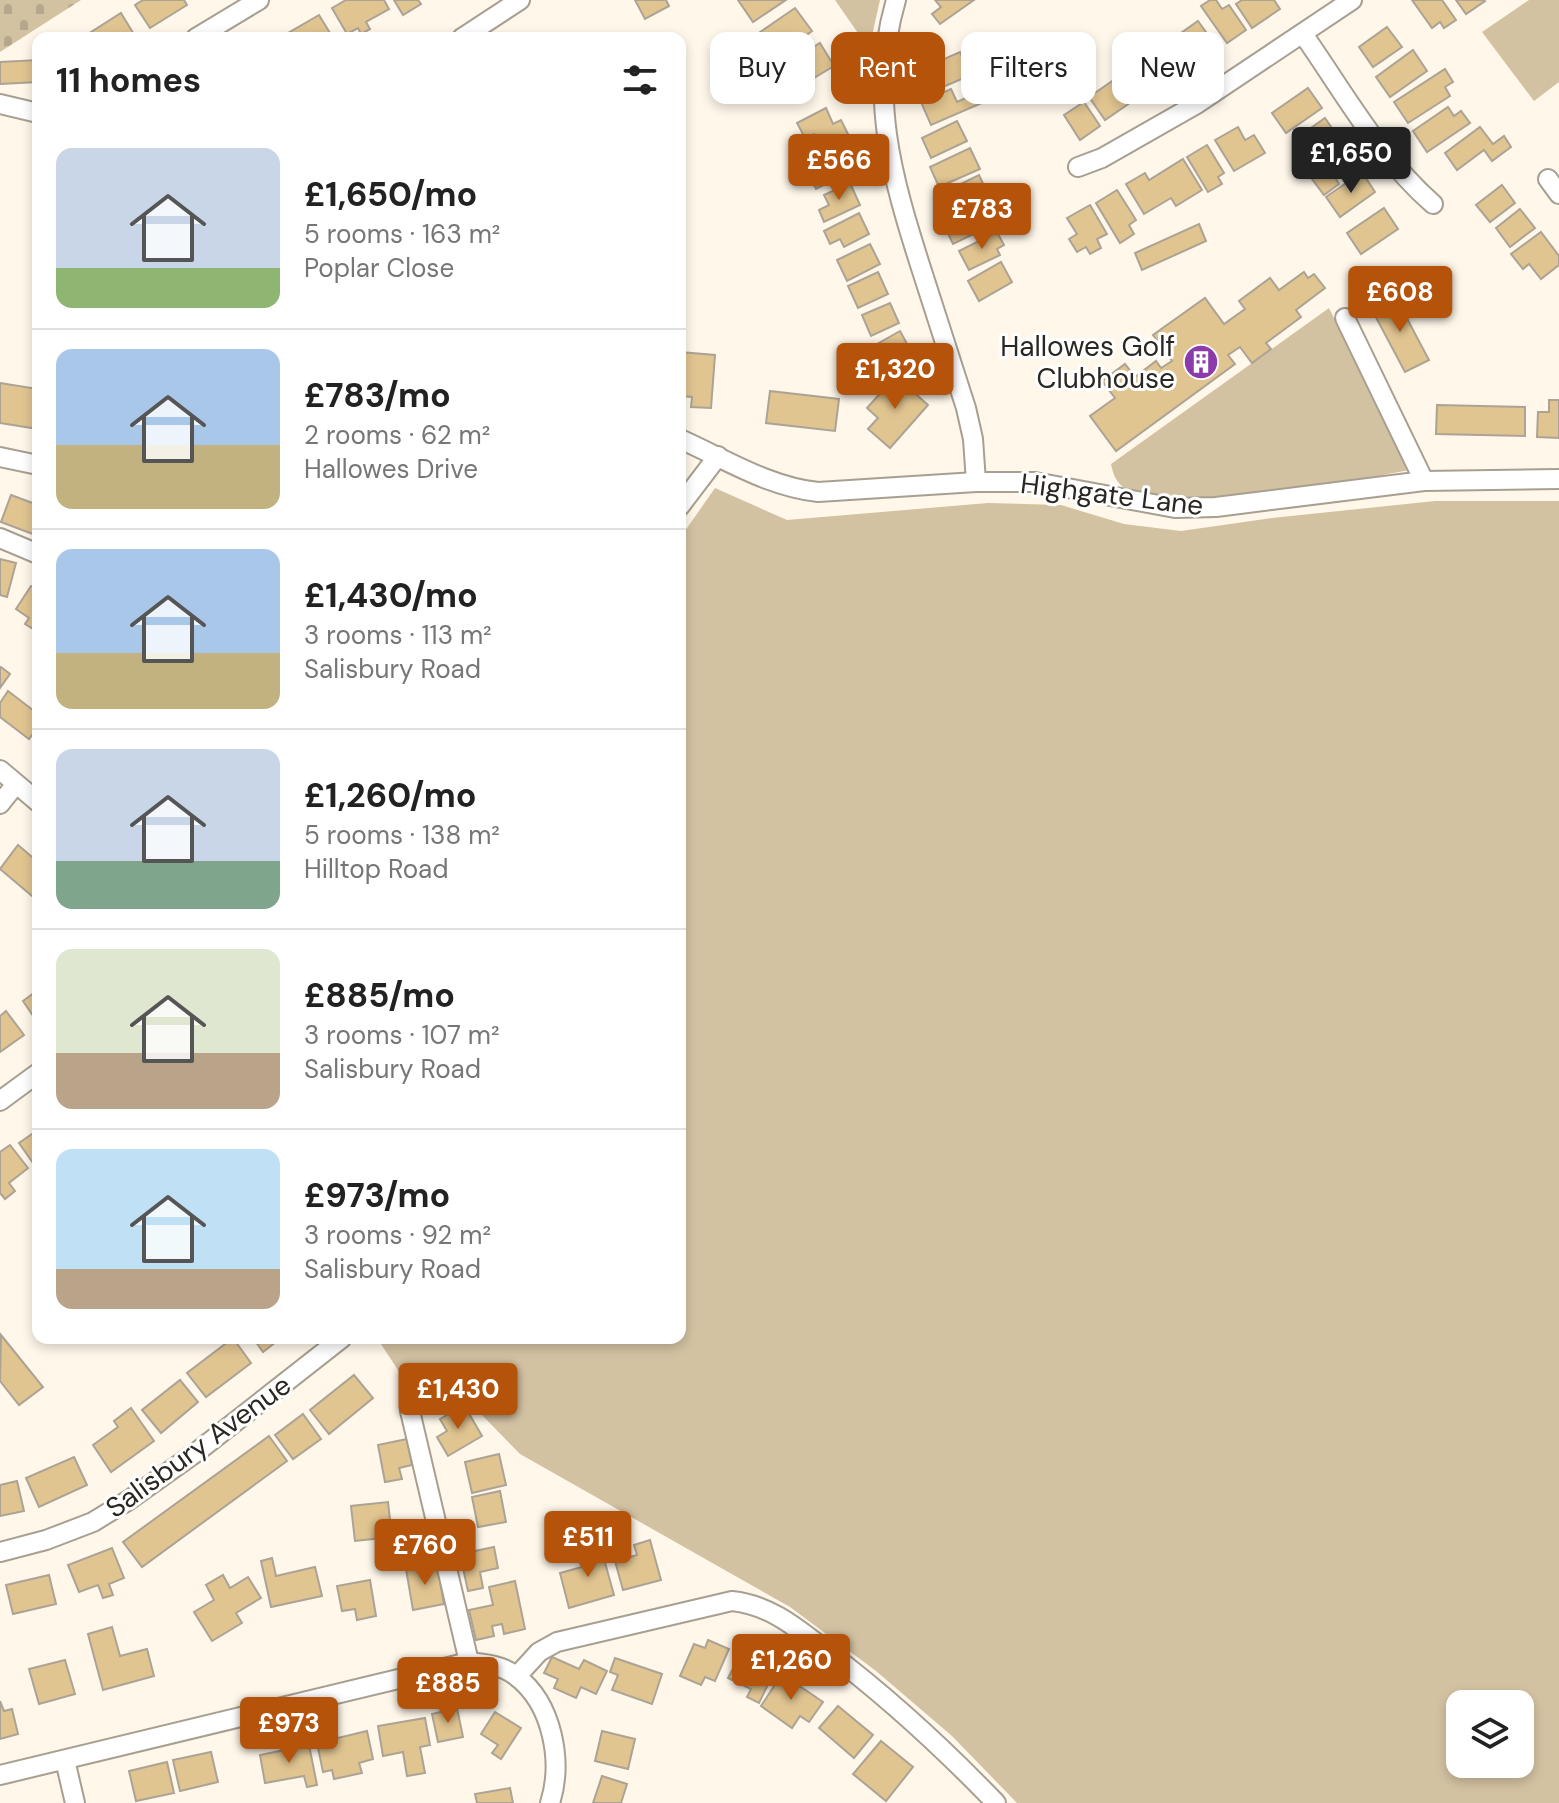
<!DOCTYPE html>
<html lang="en">
<head>
<meta charset="utf-8">
<style>
	:root { --surface:#fff; --page:#f6f6f6; --text:#222; --muted:#767676; --line:#e0e0e0; --accent:#b45309 }
	body { margin:0; font-family:"DM Sans",sans-serif; background:var(--page); color:var(--text); height:100vh; display:flex; flex-direction:column; font-size:30px; white-space:nowrap }
	* { box-sizing:border-box; margin:0 }
	p { font-size:26px; color:var(--muted) }
	.icon { flex:none; width:44px; height:44px; fill:none; stroke:currentColor; stroke-width:2; stroke-linecap:round; stroke-linejoin:round }
	.map { position:relative; flex:1; overflow:hidden }
	.side { position:absolute; left:32px; top:32px; width:654px; height:1312px; display:flex; flex-direction:column; background:var(--surface); border-radius:16px; box-shadow:0 4px 12px #0003 }
	.side>* { flex:none }
	.top-card { position:absolute; left:710px; top:32px; width:728px; height:72px; display:flex; gap:16px }
	.buttons { position:absolute; left:1446px; top:1690px; display:grid; gap:16px }
	.buttons a { display:grid; place-items:center; width:88px; height:88px; border-radius:16px; background:var(--surface); box-shadow:0 4px 12px #0003; font-size:40px }
	.price { position:absolute; translate:-50% -68px; padding:0 18px; border-radius:8px; background:var(--accent); color:#fff; font-size:26px; line-height:52px; filter:drop-shadow(0 2px 4px #0008) }
	.price::after { content:''; position:absolute; left:50%; top:48px; width:24px; height:18px; margin-left:-12px; background:inherit; clip-path:polygon(0 0,100% 0,50% 100%) }
	.price.on { background:#222; color:#fff }
	ul { padding:0; list-style:none }
	li { display:flex; align-items:center; gap:24px; height:200px; padding:0 24px }
	li+li { border-top:2px solid var(--line) }
	li span { display:grid; place-items:center; flex:none; width:224px; height:160px; border-radius:16px; color:#555 }
	li>.icon { margin-inline-start:auto }
	span .icon { width:96px; height:96px; fill:#fffc; stroke-width:1 }
	li b { font-size:34px }
	h2 { display:flex; justify-content:space-between; align-items:center; height:96px; padding:0 24px; font-size:34px }
	.pill { padding:0 28px; border-radius:16px; background:var(--surface); box-shadow:0 4px 12px #0003; font-size:28px; line-height:72px }
	.pill.on { background:var(--accent); color:#fff }
	.map>svg:first-child { display:block }
	.green { fill:#d3c2a2; fill-rule:evenodd }
	.cemetery { fill:url(#cemetery-stones) }
	.building { fill:#e1c591; stroke:#aca394; stroke-width:2 }
	.lines { fill:none; stroke-linecap:round; stroke-linejoin:round }
	.street-casing { stroke:#a79f90; stroke-width:22 }
	.street { stroke:#fff; stroke-width:18 }
	.labels { text-anchor:middle; stroke-width:6; stroke-linejoin:round; paint-order:stroke }
	.poi-label { font-size:28px; fill:#2a2721; stroke:#fff; text-anchor:end }
	.street-label { font-size:28px; fill:#2a2721; stroke:#fff }
</style>
</head>
<body>
<div class="map">
<svg width="1559" height="1803" viewBox="0 0 1559 1803">
	<defs>
		<pattern id="cemetery-stones" width="16" height="16" patternUnits="userSpaceOnUse" patternTransform="scale(2)"><rect width="16" height="16" fill="#d3c2a2"/><path d="M2 7V4a2 2 0 0 1 4 0v3zM10 15v-3a2 2 0 0 1 4 0v3z" fill="#b5a78b"/></pattern>
	</defs>
	<rect width="100%" height="100%" fill="#fef7ea"/>
	<g class="green">
		<path d="M 835,0 L 880,0 L 869,49 Z"/>
		<path d="M 1529,0 L 1559,0 L 1559,82 L 1534,101 L 1482,32 Z"/>
		<path d="M 1329,308 L 1410,470 C 1353,480 1171,520 1126,489 C 1116,483 1113,474 1111,464 Z"/>
		<path d="M 715,488 L 787,520 L 988,503 L 1061,505 L 1124,524 L 1181,531 L 1272,518 L 1435,501 L 1559,501 L 1559,1803 L 1017,1803 L 952,1736 L 876,1671 L 790,1607 L 520,1454 L 435,1367 L 409,1387 L 377,1338 L 680,1338 L 680,538 ZM 1520,1704 L 1520,1764 L 1460,1764 L 1460,1704 Z"/>
	</g>
	<path class="cemetery" d="M 0,0 L 81,0 L 0,52 Z"/>
	<g class="building">
		<path d="M 143,0 L 184,0 L 187,5 L 150,28 L 135,5 Z"/>
		<path d="M 346,0 L 384,0 L 389,9 L 366,22 L 370,29 L 361,34 L 358,28 L 347,34 L 332,8 Z"/>
		<path d="M 394,0 L 418,0 L 421,4 L 403,15 Z"/>
		<path d="M 635,0 L 666,0 L 669,6 L 645,19 Z"/>
		<path d="M 738,0 L 786,0 L 753,22 Z"/>
		<path d="M 935,0 L 974,0 L 940,24 L 932,14 L 941,7 Z"/>
		<path d="M 1210,0 L 1216,0 L 1222,9 L 1229,5 L 1246,30 L 1227,43 L 1201,6 Z"/>
		<path d="M 1242,0 L 1274,0 L 1280,9 L 1252,28 L 1236,4 Z"/>
		<path d="M 1412,0 L 1442,0 L 1456,20 L 1444,28 L 1440,22 L 1432,28 Z"/>
		<path d="M 1456,0 L 1484,0 L 1485,1 L 1466,14 Z"/>
		<path d="M 795,8 L 812,31 L 774,58 L 767,48 L 760,53 L 750,39 Z"/>
		<path d="M 121,13 L 135,36 L 131,38 L 91,38 L 88,34 Z"/>
		<path d="M 319,15 L 333,38 L 284,38 L 283,36 Z"/>
		<path d="M 1198,21 L 1216,46 L 1151,91 L 1133,67 Z"/>
		<path d="M 1387,27 L 1402,47 L 1373,67 L 1359,47 Z"/>
		<path d="M 820,43 L 834,66 L 794,90 L 780,68 Z"/>
		<path d="M 1413,50 L 1427,71 L 1390,97 L 1376,77 Z"/>
		<path d="M 960,52 L 971,75 L 929,93 L 919,70 Z"/>
		<path d="M 38,60 L 38,82 L 0,84 L 0,62 Z"/>
		<path d="M 1445,69 L 1453,82 L 1445,87 L 1450,96 L 1408,123 L 1394,102 Z"/>
		<path d="M 1124,73 L 1140,96 L 1105,120 L 1089,97 Z"/>
		<path d="M 1308,88 L 1322,108 L 1286,133 L 1272,113 Z"/>
		<path d="M 951,89 L 957,102 L 979,92 L 984,102 L 931,125 L 921,102 Z"/>
		<path d="M 1084,102 L 1100,126 L 1080,140 L 1064,115 Z"/>
		<path d="M 1448,107 L 1454,116 L 1461,111 L 1470,123 L 1427,152 L 1413,131 Z"/>
		<path d="M 826,108 L 833,124 L 841,120 L 851,140 L 825,154 L 814,134 L 805,138 L 797,123 Z"/>
		<path d="M 1325,118 L 1338,137 L 1309,157 L 1297,138 Z"/>
		<path d="M 957,121 L 967,141 L 931,158 L 922,138 Z"/>
		<path d="M 1238,127 L 1245,140 L 1254,135 L 1265,153 L 1234,171 L 1215,140 Z"/>
		<path d="M 1480,127 L 1493,144 L 1504,136 L 1511,147 L 1492,161 L 1484,150 L 1457,170 L 1445,153 Z"/>
		<path d="M 1343,143 L 1357,163 L 1336,179 L 1339,184 L 1324,195 L 1312,179 L 1320,173 L 1314,165 Z"/>
		<path d="M 1207,145 L 1224,173 L 1218,177 L 1222,184 L 1208,192 L 1187,157 Z"/>
		<path d="M 970,148 L 980,169 L 939,187 L 930,167 Z"/>
		<path d="M 844,152 L 853,170 L 816,189 L 807,171 Z"/>
		<path d="M 1183,159 L 1202,190 L 1176,206 L 1171,198 L 1144,214 L 1126,184 L 1145,173 L 1149,180 Z"/>
		<path d="M 1362,172 L 1375,192 L 1340,217 L 1326,197 Z"/>
		<path d="M 979,175 L 986,190 L 973,195 L 976,201 L 946,216 L 936,196 Z"/>
		<path d="M 850,183 L 860,205 L 824,222 L 819,210 L 829,205 L 824,195 Z"/>
		<path d="M 1502,185 L 1515,203 L 1490,222 L 1476,205 Z"/>
		<path d="M 1117,190 L 1136,220 L 1129,225 L 1134,234 L 1120,243 L 1096,203 Z"/>
		<path d="M 984,203 L 991,217 L 980,222 L 984,229 L 953,244 L 943,223 Z"/>
		<path d="M 1090,205 L 1107,234 L 1097,239 L 1101,248 L 1090,254 L 1086,247 L 1077,252 L 1069,239 L 1077,234 L 1067,218 Z"/>
		<path d="M 1384,208 L 1398,229 L 1361,254 L 1347,233 Z"/>
		<path d="M 1520,209 L 1535,228 L 1510,247 L 1496,228 Z"/>
		<path d="M 859,213 L 869,234 L 844,247 L 840,239 L 830,244 L 824,231 Z"/>
		<path d="M 1199,224 L 1206,241 L 1142,270 L 1135,253 Z"/>
		<path d="M 997,232 L 1004,245 L 997,249 L 1000,255 L 969,270 L 959,251 Z"/>
		<path d="M 1541,232 L 1559,256 L 1559,265 L 1541,279 L 1529,264 L 1523,269 L 1511,254 Z"/>
		<path d="M 870,244 L 880,264 L 847,281 L 837,260 Z"/>
		<path d="M 1001,262 L 1012,282 L 979,301 L 968,281 Z"/>
		<path d="M 878,272 L 888,294 L 858,308 L 848,286 Z"/>
		<path d="M 1304,272 L 1308,278 L 1314,274 L 1325,288 L 1296,310 L 1301,317 L 1266,343 L 1271,349 L 1252,363 L 1240,347 L 1228,355 L 1235,364 L 1116,451 L 1090,416 L 1115,398 L 1102,381 L 1125,364 L 1135,377 L 1156,361 L 1161,368 L 1172,361 L 1153,335 L 1205,298 L 1224,324 L 1245,309 L 1239,301 L 1270,278 L 1279,290 Z"/>
		<path d="M 1395,296 L 1429,360 L 1405,372 L 1371,308 Z"/>
		<path d="M 890,303 L 899,323 L 871,336 L 862,315 Z"/>
		<path d="M 900,331 L 911,351 L 882,367 L 870,348 Z"/>
		<path d="M 680,352 L 715,355 L 711,408 L 691,407 L 692,397 L 680,396 Z"/>
		<path d="M 896,376 L 928,405 L 890,448 L 868,429 L 878,418 L 867,408 Z"/>
		<path d="M 0,383 L 38,389 L 38,429 L 0,423 Z"/>
		<path d="M 770,391 L 839,399 L 835,431 L 766,423 Z"/>
		<path d="M 1549,400 L 1559,400 L 1559,438 L 1537,437 L 1538,412 L 1549,412 Z"/>
		<path d="M 1437,405 L 1525,407 L 1525,436 L 1436,434 Z"/>
		<path d="M 11,495 L 38,505 L 38,536 L 1,522 Z"/>
		<path d="M 0,559 L 16,563 L 7,597 L 0,595 Z"/>
		<path d="M 31,586 L 38,590 L 38,632 L 25,624 L 29,618 L 16,609 Z"/>
		<path d="M 1,667 L 10,674 L 0,688 L 0,668 Z"/>
		<path d="M 8,691 L 38,714 L 38,727 L 29,739 L 0,717 L 0,703 Z"/>
		<path d="M 18,845 L 38,862 L 38,901 L 0,869 Z"/>
		<path d="M 38,990 L 38,1023 L 23,1001 Z"/>
		<path d="M 6,1011 L 24,1035 L 0,1052 L 0,1016 Z"/>
		<path d="M 38,1130 L 38,1170 L 19,1143 Z"/>
		<path d="M 10,1145 L 28,1168 L 9,1183 L 15,1191 L 5,1199 L 0,1193 L 0,1152 Z"/>
		<path d="M 1,1335 L 43,1387 L 19,1405 L 0,1381 Z"/>
		<path d="M 233,1338 L 251,1363 L 206,1397 L 187,1373 Z"/>
		<path d="M 253,1338 L 281,1338 L 263,1352 Z"/>
		<path d="M 354,1375 L 373,1398 L 329,1434 L 310,1410 Z"/>
		<path d="M 180,1380 L 198,1402 L 161,1433 L 142,1410 Z"/>
		<path d="M 464,1405 L 482,1436 L 448,1456 L 437,1437 L 447,1431 L 440,1419 Z"/>
		<path d="M 131,1408 L 154,1441 L 111,1472 L 93,1445 L 118,1427 L 114,1421 Z"/>
		<path d="M 303,1414 L 321,1439 L 293,1459 L 275,1435 Z"/>
		<path d="M 269,1436 L 287,1461 L 142,1567 L 123,1542 Z"/>
		<path d="M 407,1439 L 412,1465 L 399,1468 L 402,1479 L 385,1482 L 378,1445 Z"/>
		<path d="M 499,1454 L 506,1485 L 472,1493 L 465,1462 Z"/>
		<path d="M 74,1457 L 87,1485 L 39,1507 L 26,1478 Z"/>
		<path d="M 17,1481 L 24,1511 L 0,1516 L 0,1485 Z"/>
		<path d="M 500,1491 L 506,1522 L 478,1527 L 472,1497 Z"/>
		<path d="M 388,1502 L 392,1537 L 355,1541 L 351,1506 Z"/>
		<path d="M 650,1540 L 661,1580 L 623,1590 L 615,1561 L 637,1555 L 634,1545 Z"/>
		<path d="M 599,1541 L 614,1595 L 569,1608 L 560,1573 L 589,1565 L 583,1545 Z"/>
		<path d="M 494,1547 L 498,1568 L 480,1572 L 483,1588 L 468,1591 L 460,1554 Z"/>
		<path d="M 112,1548 L 124,1578 L 109,1584 L 113,1595 L 103,1598 L 98,1585 L 79,1592 L 68,1565 Z"/>
		<path d="M 272,1558 L 276,1576 L 315,1567 L 322,1596 L 271,1607 L 261,1561 Z"/>
		<path d="M 437,1564 L 444,1604 L 413,1610 L 406,1569 Z"/>
		<path d="M 49,1575 L 56,1604 L 13,1614 L 6,1585 Z"/>
		<path d="M 223,1575 L 230,1588 L 248,1577 L 261,1598 L 236,1613 L 242,1623 L 212,1641 L 194,1612 L 214,1600 L 206,1585 Z"/>
		<path d="M 370,1580 L 376,1616 L 357,1620 L 355,1609 L 342,1611 L 337,1586 Z"/>
		<path d="M 515,1581 L 525,1629 L 504,1634 L 502,1624 L 492,1626 L 494,1636 L 476,1640 L 469,1610 L 493,1605 L 489,1587 Z"/>
		<path d="M 112,1627 L 120,1656 L 147,1649 L 154,1676 L 103,1690 L 88,1634 Z"/>
		<path d="M 708,1640 L 729,1649 L 715,1681 L 705,1677 L 701,1685 L 680,1676 L 694,1644 L 705,1648 Z"/>
		<path d="M 742,1651 L 776,1668 L 759,1703 L 747,1697 L 751,1689 L 728,1678 Z"/>
		<path d="M 552,1657 L 579,1669 L 584,1660 L 607,1671 L 596,1694 L 581,1687 L 576,1698 L 554,1688 L 558,1679 L 544,1673 Z"/>
		<path d="M 615,1658 L 662,1674 L 652,1704 L 612,1690 L 618,1675 L 610,1672 Z"/>
		<path d="M 65,1660 L 75,1694 L 39,1704 L 29,1669 Z"/>
		<path d="M 782,1674 L 823,1702 L 809,1722 L 800,1716 L 792,1728 L 761,1706 Z"/>
		<path d="M 0,1701 L 4,1711 L 12,1709 L 18,1734 L 0,1739 Z"/>
		<path d="M 838,1706 L 873,1735 L 854,1758 L 819,1728 Z"/>
		<path d="M 457,1708 L 463,1737 L 438,1742 L 432,1714 Z"/>
		<path d="M 495,1712 L 521,1728 L 501,1759 L 492,1753 L 498,1745 L 481,1734 Z"/>
		<path d="M 425,1718 L 430,1745 L 420,1747 L 425,1773 L 407,1776 L 403,1752 L 383,1756 L 378,1726 Z"/>
		<path d="M 367,1731 L 373,1759 L 359,1763 L 362,1773 L 334,1779 L 332,1770 L 323,1772 L 317,1743 Z"/>
		<path d="M 602,1731 L 635,1739 L 628,1769 L 595,1761 Z"/>
		<path d="M 881,1741 L 913,1767 L 886,1801 L 853,1774 Z"/>
		<path d="M 309,1745 L 317,1785 L 307,1787 L 304,1776 L 265,1783 L 260,1755 Z"/>
		<path d="M 211,1752 L 218,1782 L 180,1791 L 173,1760 Z"/>
		<path d="M 167,1762 L 174,1793 L 136,1801 L 129,1771 Z"/>
		<path d="M 602,1776 L 627,1784 L 621,1803 L 593,1803 Z"/>
		<path d="M 510,1788 L 513,1803 L 477,1803 L 475,1794 Z"/>
	</g>
	<g class="lines">
		<g class="street-casing">
			<g id="street">
				<path d="M 896,0 C 868,95 892,177 921,268 C 936,315 951,362 966,408 L 973,439 L 976,482"/>
				<path d="M 1303,34 C 1343,91 1380,158 1433,204"/>
				<path d="M 196,38 L 259,0"/>
				<path d="M 462,38 L 520,0"/>
				<path d="M 0,104 L 38,113"/>
				<path d="M 1078,167 L 1102,158 L 1195,105 L 1352,0"/>
				<path d="M 1548,179 L 1559,194"/>
				<path d="M 1345,318 L 1424,481"/>
				<path d="M 680,439 C 725,459 769,487 818,492 L 976,482 L 1035,482 L 1175,508 L 1216,507 L 1424,481 L 1559,479"/>
				<path d="M 0,457 L 38,465"/>
				<path d="M 680,506 L 718,456"/>
				<path d="M 0,538 L 38,554"/>
				<path d="M 0,770 L 38,802"/>
				<path d="M 0,804 L 16,784"/>
				<path d="M 0,1101 L 38,1073"/>
				<path d="M 410,1411 L 469,1662"/>
				<path d="M 0,1552 L 46,1540 L 93,1522 L 129,1500 L 198,1451 L 342,1338"/>
				<path d="M 517,1676 L 539,1652 L 557,1642 L 732,1601 C 771,1605 798,1629 828,1652 C 889,1698 943,1748 996,1803"/>
				<path d="M 65,1760 L 75,1803"/>
				<path d="M 0,1775 L 469,1662 C 486,1664 502,1665 516,1676 C 553,1704 563,1762 550,1803"/>
			</g>
		</g>
		<use href="#street" class="street"/>
	</g>
	<defs>
		<g id="building-disc" transform="scale(1.8)"><circle r="9.5" fill="#8b3baa" stroke="#fff"/><path d="M-4-6H4V6H1V3H-1V6H-4ZM-2.5-4.3h1.7v1.8h-1.7ZM.8-4.3h1.7v1.8H.8ZM-2.5-1h1.7V.8h-1.7ZM.8-1h1.7V.8H.8Z" fill="#fff"/></g>
	</defs>
	<g fill-rule="evenodd">
		<use href="#building-disc" x="1201" y="362"/>
	</g>
	<g class="labels">
		<g class="poi-label">
			<text x="1175" y="356">Hallowes Golf<tspan x="1175" dy="32">Clubhouse</tspan></text>
		</g>
		<g class="street-label">
			<text transform="translate(1112 494) rotate(7)" y="10">Highgate Lane</text>
			<text transform="translate(198 1446) rotate(-36)" y="10">Salisbury Avenue</text>
		</g>
	</g>
</svg>
<div class="buttons">
<a><svg class="icon" aria-label="layers" viewBox="0 0 24 24"><path d="M12 4l9 5-9 5-9-5zM3 14l9 5 9-5"/></svg></a>
</div>
<b class="price on" style="left:1351px;top:195px">£1,650</b>
<b class="price" style="left:839px;top:202px">£566</b>
<b class="price" style="left:982px;top:251px">£783</b>
<b class="price" style="left:1400px;top:334px">£608</b>
<b class="price" style="left:895px;top:411px">£1,320</b>
<b class="price" style="left:458px;top:1431px">£1,430</b>
<b class="price" style="left:588px;top:1579px">£511</b>
<b class="price" style="left:425px;top:1587px">£760</b>
<b class="price" style="left:791px;top:1702px">£1,260</b>
<b class="price" style="left:448px;top:1725px">£885</b>
<b class="price" style="left:289px;top:1765px">£973</b>
<div class="top-card">
<a class="pill">Buy</a>
<a class="pill on">Rent</a>
<a class="pill">Filters</a>
<a class="pill">New</a>
</div>
<section class="side">
<h2>11 homes<svg class="icon" aria-label="filters" viewBox="0 0 24 24"><path d="M4 7h16M4 17h16"/><circle cx="9" cy="7" r="2"/><circle cx="15" cy="17" r="2"/></svg></h2>
<ul>
<li><span style="background:linear-gradient(#c9d6e8 75%,#8fb573 0)"><svg class="icon" aria-label="home" viewBox="0 0 24 24"><path d="M3 11l9-7 9 7M6 9v11h12V9"/></svg></span><div><b>£1,650/mo</b><p>5 rooms · 163 m²</p><p>Poplar Close</p></div></li>
<li><span style="background:linear-gradient(#a9c7e8 60%,#c2b280 0)"><svg class="icon" aria-label="home" viewBox="0 0 24 24"><path d="M3 11l9-7 9 7M6 9v11h12V9"/></svg></span><div><b>£783/mo</b><p>2 rooms · 62 m²</p><p>Hallowes Drive</p></div></li>
<li><span style="background:linear-gradient(#a9c7e8 65%,#c2b280 0)"><svg class="icon" aria-label="home" viewBox="0 0 24 24"><path d="M3 11l9-7 9 7M6 9v11h12V9"/></svg></span><div><b>£1,430/mo</b><p>3 rooms · 113 m²</p><p>Salisbury Road</p></div></li>
<li><span style="background:linear-gradient(#c9d6e8 70%,#7fa58c 0)"><svg class="icon" aria-label="home" viewBox="0 0 24 24"><path d="M3 11l9-7 9 7M6 9v11h12V9"/></svg></span><div><b>£1,260/mo</b><p>5 rooms · 138 m²</p><p>Hilltop Road</p></div></li>
<li><span style="background:linear-gradient(#dfe7d0 65%,#b9a48a 0)"><svg class="icon" aria-label="home" viewBox="0 0 24 24"><path d="M3 11l9-7 9 7M6 9v11h12V9"/></svg></span><div><b>£885/mo</b><p>3 rooms · 107 m²</p><p>Salisbury Road</p></div></li>
<li><span style="background:linear-gradient(#bfe0f5 75%,#b9a48a 0)"><svg class="icon" aria-label="home" viewBox="0 0 24 24"><path d="M3 11l9-7 9 7M6 9v11h12V9"/></svg></span><div><b>£973/mo</b><p>3 rooms · 92 m²</p><p>Salisbury Road</p></div></li>
</ul>
</section>
</div>
</body>
</html>
